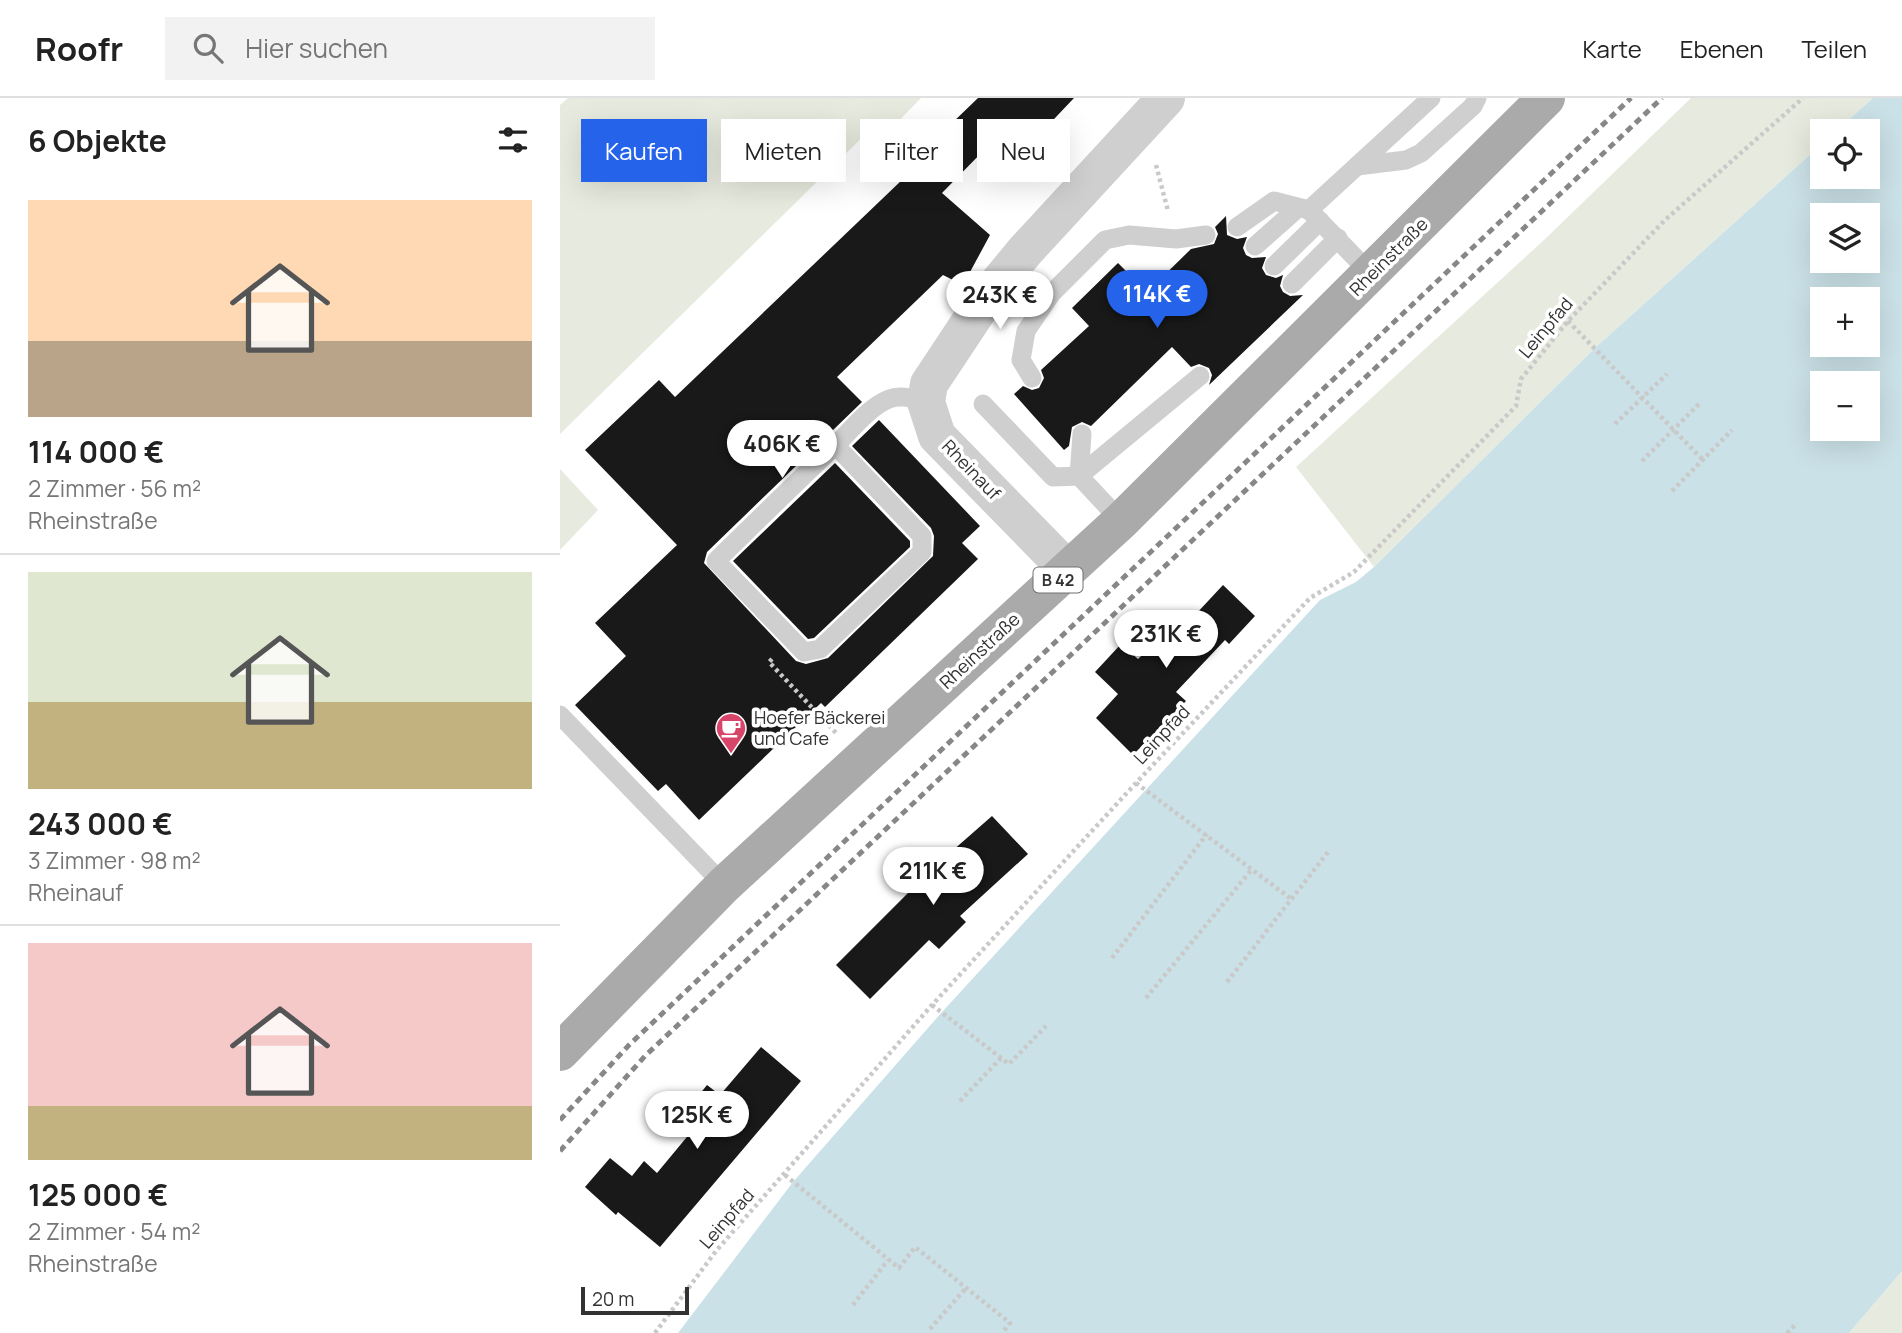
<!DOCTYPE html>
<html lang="de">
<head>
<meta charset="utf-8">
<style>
	:root { --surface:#fff; --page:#f2f2f2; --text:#222; --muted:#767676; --line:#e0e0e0; --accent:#2563eb }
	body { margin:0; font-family:Manrope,sans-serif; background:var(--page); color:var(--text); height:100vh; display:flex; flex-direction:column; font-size:26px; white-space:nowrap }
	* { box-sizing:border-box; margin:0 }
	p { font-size:23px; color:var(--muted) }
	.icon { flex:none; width:38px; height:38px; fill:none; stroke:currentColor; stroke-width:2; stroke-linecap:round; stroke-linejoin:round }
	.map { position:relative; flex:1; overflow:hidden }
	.panel { display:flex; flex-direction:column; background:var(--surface); width:560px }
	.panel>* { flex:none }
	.guide { position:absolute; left:21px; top:21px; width:665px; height:63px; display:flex; gap:14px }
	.fabs { position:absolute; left:1250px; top:21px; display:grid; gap:14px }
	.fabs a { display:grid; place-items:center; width:70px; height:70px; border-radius:0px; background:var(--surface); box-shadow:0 7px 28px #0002; font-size:35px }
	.scale { position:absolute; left:21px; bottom:18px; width:108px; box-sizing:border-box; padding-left:7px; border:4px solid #323232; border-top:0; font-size:19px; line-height:24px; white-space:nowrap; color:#323232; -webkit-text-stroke:5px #fff; paint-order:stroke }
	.price { position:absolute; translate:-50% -60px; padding:0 16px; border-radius:24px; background:#fff; color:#222; font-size:23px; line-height:46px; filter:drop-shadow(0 2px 4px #0008) }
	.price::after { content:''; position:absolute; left:50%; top:42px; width:21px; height:16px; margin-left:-10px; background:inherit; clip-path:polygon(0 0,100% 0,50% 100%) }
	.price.current { background:var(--accent); color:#fff }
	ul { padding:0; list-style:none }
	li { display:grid; align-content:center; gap:14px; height:371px; padding:0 28px }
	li+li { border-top:2px solid var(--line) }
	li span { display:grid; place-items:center; height:217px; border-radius:0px; color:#555 }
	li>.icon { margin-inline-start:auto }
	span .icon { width:126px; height:126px; fill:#fffc; stroke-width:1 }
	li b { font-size:30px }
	h2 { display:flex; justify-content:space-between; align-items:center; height:84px; padding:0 28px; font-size:30px }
	.pill { padding:0 24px; border-radius:0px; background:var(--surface); box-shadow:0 7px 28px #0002; font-size:24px; line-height:63px }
	.pill.current { background:var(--accent); color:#fff }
	header { display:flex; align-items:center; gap:42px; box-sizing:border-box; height:98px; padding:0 35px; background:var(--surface); border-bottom:2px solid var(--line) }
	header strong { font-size:33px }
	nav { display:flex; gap:38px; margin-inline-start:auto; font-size:24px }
	.search { width:490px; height:63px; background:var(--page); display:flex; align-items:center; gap:18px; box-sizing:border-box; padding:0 24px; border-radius:0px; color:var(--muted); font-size:26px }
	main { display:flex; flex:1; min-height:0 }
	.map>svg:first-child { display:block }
	.green { fill:#e7eade }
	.water { fill:#cae1e7; fill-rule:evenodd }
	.building { fill:#191919 }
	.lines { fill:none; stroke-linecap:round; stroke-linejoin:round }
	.path { stroke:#c9c9c9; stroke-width:4.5; stroke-dasharray:3.5 3.5; stroke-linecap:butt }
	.service { stroke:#cfcfcf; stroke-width:19 }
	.minor { stroke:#cfcfcf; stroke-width:38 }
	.primary { stroke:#aaa; stroke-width:38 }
	.rail { stroke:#878787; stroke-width:5; stroke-dasharray:7 5; stroke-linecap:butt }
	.labels { text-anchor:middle; stroke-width:7; stroke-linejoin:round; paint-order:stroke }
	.shield { fill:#fff; stroke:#707070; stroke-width:2 }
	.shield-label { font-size:16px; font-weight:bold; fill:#323232 }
	.street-label { font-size:18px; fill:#323232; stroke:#fff }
	.poi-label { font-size:18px; fill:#323232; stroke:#fff; text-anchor:start }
</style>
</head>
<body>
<header>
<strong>Roofr</strong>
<div class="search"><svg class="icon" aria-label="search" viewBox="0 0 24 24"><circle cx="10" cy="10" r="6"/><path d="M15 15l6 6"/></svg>Hier suchen</div>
<nav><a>Karte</a><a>Ebenen</a><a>Teilen</a></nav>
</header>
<main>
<section class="panel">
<h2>6 Objekte<svg class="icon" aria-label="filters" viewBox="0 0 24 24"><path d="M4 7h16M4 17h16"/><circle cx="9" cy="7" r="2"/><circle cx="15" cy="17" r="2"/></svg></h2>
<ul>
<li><span style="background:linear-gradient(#ffd9b3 65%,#b9a48a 0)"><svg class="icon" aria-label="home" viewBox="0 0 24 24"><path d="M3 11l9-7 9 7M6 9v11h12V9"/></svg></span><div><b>114 000 €</b><p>2 Zimmer · 56 m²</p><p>Rheinstraße</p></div></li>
<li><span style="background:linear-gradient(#dfe7d0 60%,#c2b280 0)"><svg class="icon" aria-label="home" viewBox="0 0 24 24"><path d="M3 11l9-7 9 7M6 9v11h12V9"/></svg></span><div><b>243 000 €</b><p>3 Zimmer · 98 m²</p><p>Rheinauf</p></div></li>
<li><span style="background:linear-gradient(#f6c9c9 75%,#c2b280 0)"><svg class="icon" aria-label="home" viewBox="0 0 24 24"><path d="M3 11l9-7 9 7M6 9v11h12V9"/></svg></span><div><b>125 000 €</b><p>2 Zimmer · 54 m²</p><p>Rheinstraße</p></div></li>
</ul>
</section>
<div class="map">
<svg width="1342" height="1235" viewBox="0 0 1342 1235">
	<rect width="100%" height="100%" fill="#fff"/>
	<g class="green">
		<path d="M 8,0 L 361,0 L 332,30 L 321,21 L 0,336 L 0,7 Z"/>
		<path d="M 1131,0 L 1313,0 L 1276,33 L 1262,33 L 1262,46 L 1035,250 L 814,469 L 736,369 L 984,142 Z"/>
		<path d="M 0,371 L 38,412 L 0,452 Z"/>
		<path d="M 1342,1173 L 1342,1235 L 1289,1235 Z"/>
	</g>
	<path class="water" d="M 1313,0 L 1342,0 L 1342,1173 L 1289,1235 L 118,1235 L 233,1084 L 382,914 L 760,502 L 796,484 L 814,469 L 1035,250 L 1262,46 L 1262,79 L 1307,79 L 1307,33 L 1276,33 ZM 1262,117 L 1307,117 L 1307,163 L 1262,163 ZM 1262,201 L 1307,201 L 1307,247 L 1262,247 ZM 1262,285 L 1307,285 L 1307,331 L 1262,331 Z"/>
	<g class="building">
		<path d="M 418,0 L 514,0 L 478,38 L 495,54 L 467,82 L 430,46 L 382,95 L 430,137 L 403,187 L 383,177 L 277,279 L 302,304 L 147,454 L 144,465 L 236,563 L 246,566 L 268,560 L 373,458 L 374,438 L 371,430 L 292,348 L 319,322 L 420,428 L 402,445 L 418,461 L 265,609 L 261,605 L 139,722 L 106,686 L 98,693 L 15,607 L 66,558 L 35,525 L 117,447 L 25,352 L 99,282 L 115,299 L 366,59 L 361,55 Z"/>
		<path d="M 666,118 L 667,137 L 677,141 L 687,139 L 683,150 L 686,157 L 692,160 L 706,159 L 702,170 L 706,177 L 716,180 L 723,177 L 720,188 L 723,194 L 730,198 L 743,197 L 649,287 L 652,277 L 649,270 L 639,266 L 631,269 L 612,249 L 531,328 L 522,324 L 512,329 L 509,348 L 504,352 L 454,296 L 463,288 L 472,292 L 479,290 L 484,280 L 481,272 L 529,228 L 512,210 L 558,165 L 587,194 L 631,151 L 654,146 L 658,136 L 655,129 Z"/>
		<path d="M 275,365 L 350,443 L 350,449 L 254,540 L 248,541 L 173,463 Z"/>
		<path d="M 663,487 L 695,518 L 669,546 L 665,542 L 616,594 L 626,603 L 573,657 L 536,620 L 558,596 L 535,574 L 561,546 L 578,561 L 615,526 L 621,532 Z"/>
		<path d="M 432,718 L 468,756 L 400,818 L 406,824 L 379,851 L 369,842 L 310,901 L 276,867 L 375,768 Z"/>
		<path d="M 201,949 L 241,983 L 100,1149 L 58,1114 L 56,1117 L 25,1089 L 50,1060 L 72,1078 L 84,1063 L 97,1075 L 136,1028 L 123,1017 L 147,987 L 160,997 Z"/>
	</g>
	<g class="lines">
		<g class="path">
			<path d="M 596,67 L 608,113"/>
			<path d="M 1008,223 L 1143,362"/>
			<path d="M 1055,326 L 1107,276"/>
			<path d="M 1082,363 L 1140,305"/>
			<path d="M 1112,393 L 1172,332"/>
			<path d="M 212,561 L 209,564 L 277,636"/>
			<path d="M 576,685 L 730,800"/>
			<path d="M 552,860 L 647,736"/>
			<path d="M 667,884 L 768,754"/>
			<path d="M 586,900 L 692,771"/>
			<path d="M 372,907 L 449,966 L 486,928"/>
			<path d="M 400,1003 L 441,960"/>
			<path d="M 225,1077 L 339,1170 L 355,1149 L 450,1225 L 442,1235"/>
			<path d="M 293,1207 L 328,1162"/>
			<path d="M 370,1231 L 406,1190"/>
			<path d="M 95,1235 L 156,1153 L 372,907 L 576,685 L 750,500 L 794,474 L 956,308 L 961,281 L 1008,223 L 1105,122 L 1243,0"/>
			<path d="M 1227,1235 L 1237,1225"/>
		</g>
		<g class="service">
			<path d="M 797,68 L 846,62 L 861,55 L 913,8 L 917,0"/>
			<path d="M 677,129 L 714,103 L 749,112"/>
			<path d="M 695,148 L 738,110"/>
			<path d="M 714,168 L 760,123"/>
			<path d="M 811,176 L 749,112 L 871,0"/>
			<path d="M 732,186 L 778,140"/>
			<path d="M 472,280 L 461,262 L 466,233 L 492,195 L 545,142 L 569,137 L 616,141 L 646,137"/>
			<path d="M 423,306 L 493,379 L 519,378 L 561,423"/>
			<path d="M 522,336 L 519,378 L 640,278"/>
			<path d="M 275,347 L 362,438 L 362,454 L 260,551 L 244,554 L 156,463 C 196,424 235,385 276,347 C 291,332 309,309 329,301 C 341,296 354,301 366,304"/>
			<path d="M 0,617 L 164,787"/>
		</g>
		<path class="minor" d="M 508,472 L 377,338 L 366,304 L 369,286 L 426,200 L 465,153 L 606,0"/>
		<path class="primary" d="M 0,954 L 164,787 L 561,423 L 986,0"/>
		<g class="rail">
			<path d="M 0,1022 L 69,947 L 1071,0"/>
			<path d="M 0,1053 L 85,958 L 1102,0"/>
		</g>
	</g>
	<defs>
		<g id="cafe-pin" transform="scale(1.575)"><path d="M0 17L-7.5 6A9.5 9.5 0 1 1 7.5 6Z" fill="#d8456b" stroke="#fff"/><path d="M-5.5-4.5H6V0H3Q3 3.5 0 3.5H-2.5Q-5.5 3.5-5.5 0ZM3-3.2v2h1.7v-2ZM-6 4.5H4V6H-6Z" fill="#fff"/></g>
	</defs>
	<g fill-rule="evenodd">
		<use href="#cafe-pin" x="171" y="630"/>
	</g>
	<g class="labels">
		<rect class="shield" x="473.5" y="469.5" width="49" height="25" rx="5"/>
		<g class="shield-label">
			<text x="498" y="488">B 42</text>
		</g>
		<g class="street-label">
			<text transform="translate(829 159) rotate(-45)" y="6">Rheinstraße</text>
			<text transform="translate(986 230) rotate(-50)" y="6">Leinpfad</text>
			<text transform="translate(411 372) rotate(46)" y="6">Rheinauf</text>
			<text transform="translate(420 553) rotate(-43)" y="6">Rheinstraße</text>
			<text transform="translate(602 637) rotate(-47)" y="6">Leinpfad</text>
			<text transform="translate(167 1121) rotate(-49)" y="6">Leinpfad</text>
		</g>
		<g class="poi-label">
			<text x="194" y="626">Hoefer Bäckerei<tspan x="194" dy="21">und Cafe</tspan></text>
		</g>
	</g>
</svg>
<div class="fabs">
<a><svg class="icon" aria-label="locate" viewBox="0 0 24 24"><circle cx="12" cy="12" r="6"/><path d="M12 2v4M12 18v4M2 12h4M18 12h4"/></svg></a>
<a><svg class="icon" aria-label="layers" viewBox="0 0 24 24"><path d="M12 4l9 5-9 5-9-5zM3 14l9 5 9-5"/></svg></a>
<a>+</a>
<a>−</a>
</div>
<div class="scale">20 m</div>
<b class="price current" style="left:597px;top:232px">114K €</b>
<b class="price" style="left:440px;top:233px">243K €</b>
<b class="price" style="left:222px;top:382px">406K €</b>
<b class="price" style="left:606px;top:572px">231K €</b>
<b class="price" style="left:373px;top:809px">211K €</b>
<b class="price" style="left:137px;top:1053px">125K €</b>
<div class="guide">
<a class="pill current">Kaufen</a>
<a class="pill">Mieten</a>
<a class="pill">Filter</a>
<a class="pill">Neu</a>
</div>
</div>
</main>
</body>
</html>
